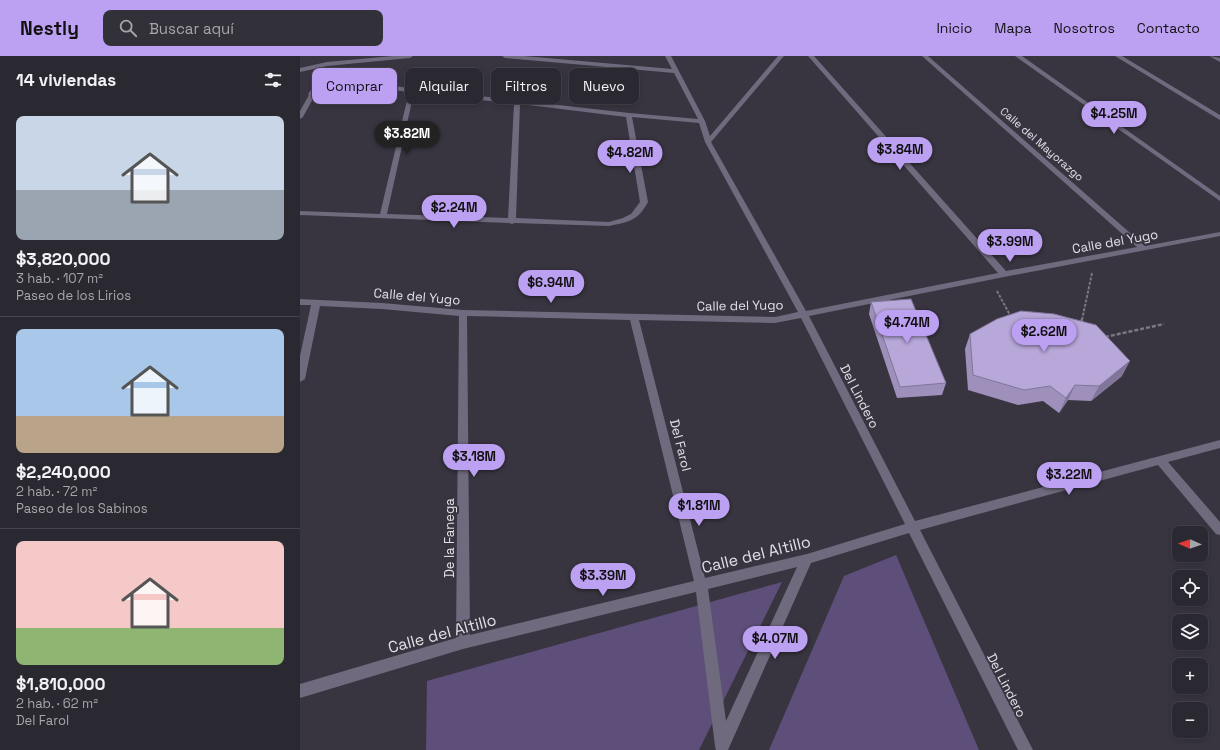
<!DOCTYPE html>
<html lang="es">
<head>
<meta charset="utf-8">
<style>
	:root { --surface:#2a2830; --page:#323038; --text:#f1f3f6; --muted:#a5a6ab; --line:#46444c; --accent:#bca0f2 }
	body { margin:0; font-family:"Space Grotesk",sans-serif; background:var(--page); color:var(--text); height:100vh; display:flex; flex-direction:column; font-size:15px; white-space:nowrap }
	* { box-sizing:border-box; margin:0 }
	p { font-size:13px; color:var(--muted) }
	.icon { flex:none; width:22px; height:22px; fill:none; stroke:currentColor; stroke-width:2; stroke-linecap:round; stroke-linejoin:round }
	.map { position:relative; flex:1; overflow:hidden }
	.panel { display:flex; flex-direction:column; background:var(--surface); width:300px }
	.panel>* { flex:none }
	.banner { position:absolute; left:12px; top:12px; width:380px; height:36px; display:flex; gap:8px }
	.needle { width:26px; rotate:272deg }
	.buttons { position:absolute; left:872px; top:470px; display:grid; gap:8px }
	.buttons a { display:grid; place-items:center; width:36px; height:36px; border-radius:8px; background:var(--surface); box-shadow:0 2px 6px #0003,0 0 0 1px var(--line); font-size:20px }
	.price { position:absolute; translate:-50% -34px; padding:0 9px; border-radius:14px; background:var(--accent); color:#111; font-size:13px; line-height:26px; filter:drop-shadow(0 1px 2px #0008) }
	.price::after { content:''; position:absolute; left:50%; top:24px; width:12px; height:9px; margin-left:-6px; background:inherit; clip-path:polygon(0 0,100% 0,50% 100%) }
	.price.active { background:#222; color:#fff }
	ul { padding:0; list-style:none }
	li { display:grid; align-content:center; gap:8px; height:212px; padding:0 16px }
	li+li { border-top:1px solid var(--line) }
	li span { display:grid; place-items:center; height:124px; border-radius:8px; color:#555 }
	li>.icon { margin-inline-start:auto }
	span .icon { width:72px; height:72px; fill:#fffc; stroke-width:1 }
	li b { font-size:17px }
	h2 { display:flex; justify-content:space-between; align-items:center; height:48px; padding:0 16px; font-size:17px }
	.chip { padding:0 14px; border-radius:8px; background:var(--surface); box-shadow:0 2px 6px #0003,0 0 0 1px var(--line); font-size:14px; line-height:36px }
	.chip.active { background:var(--accent); color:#111 }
	header { display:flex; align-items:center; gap:24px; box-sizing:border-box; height:56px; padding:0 20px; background:var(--accent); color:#111 }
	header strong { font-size:19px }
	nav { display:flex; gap:22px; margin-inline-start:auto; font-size:14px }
	.search { width:280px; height:36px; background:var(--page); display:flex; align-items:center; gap:10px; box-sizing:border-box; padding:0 14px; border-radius:8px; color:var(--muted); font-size:15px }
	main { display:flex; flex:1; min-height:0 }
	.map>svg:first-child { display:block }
	.green { fill:#5d4f79 }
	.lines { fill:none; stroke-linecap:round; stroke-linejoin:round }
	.path-far1 { stroke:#7a7881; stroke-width:2; stroke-dasharray:3 1.5; stroke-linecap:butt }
	.path { stroke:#7a7881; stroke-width:2.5; stroke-dasharray:4 2; stroke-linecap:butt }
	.street { fill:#706a7e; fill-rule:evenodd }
	.wall { fill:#9e90bb }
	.shaded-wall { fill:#817699 }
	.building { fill:#b8a8da; stroke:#817699 }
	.labels { text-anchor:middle; stroke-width:4; stroke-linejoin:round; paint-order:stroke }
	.far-street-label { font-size:11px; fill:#e1dfe6; stroke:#383540 }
	.street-label { font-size:13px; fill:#e1dfe6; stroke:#383540 }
	.near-street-label { font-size:16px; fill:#e1dfe6; stroke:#383540 }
</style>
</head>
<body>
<header>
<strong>Nestly</strong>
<div class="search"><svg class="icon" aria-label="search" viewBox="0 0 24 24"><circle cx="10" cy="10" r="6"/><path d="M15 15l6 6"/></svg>Buscar aquí</div>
<nav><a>Inicio</a><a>Mapa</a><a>Nosotros</a><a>Contacto</a></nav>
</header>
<main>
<section class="panel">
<h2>14 viviendas<svg class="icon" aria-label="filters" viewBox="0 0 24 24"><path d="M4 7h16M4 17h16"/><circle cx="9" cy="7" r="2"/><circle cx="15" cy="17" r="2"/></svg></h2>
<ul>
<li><span style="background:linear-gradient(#c9d6e8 60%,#9aa5b1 0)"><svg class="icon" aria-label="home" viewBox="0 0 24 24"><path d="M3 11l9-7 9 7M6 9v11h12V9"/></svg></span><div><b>$3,820,000</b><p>3 hab. · 107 m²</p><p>Paseo de los Lirios</p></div></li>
<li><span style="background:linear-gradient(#a9c7e8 70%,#b9a48a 0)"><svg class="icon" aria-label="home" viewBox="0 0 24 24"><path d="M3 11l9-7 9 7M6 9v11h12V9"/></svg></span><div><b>$2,240,000</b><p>2 hab. · 72 m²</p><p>Paseo de los Sabinos</p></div></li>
<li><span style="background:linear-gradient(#f6c9c9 70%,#8fb573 0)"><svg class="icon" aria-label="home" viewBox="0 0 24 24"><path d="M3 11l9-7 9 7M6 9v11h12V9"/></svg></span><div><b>$1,810,000</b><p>2 hab. · 62 m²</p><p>Del Farol</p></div></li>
</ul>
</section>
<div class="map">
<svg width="920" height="694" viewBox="0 0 920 694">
	<rect width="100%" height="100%" fill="#383540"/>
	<g class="green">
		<path d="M 596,499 L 679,694 L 469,694 L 544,520 Z"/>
		<path d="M 482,526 L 399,694 L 126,694 L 127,625 Z"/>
	</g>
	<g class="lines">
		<g class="path-far1">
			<path d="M 697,235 L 711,261"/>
			<path d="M 782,264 L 792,217"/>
		</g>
		<g class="path">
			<path d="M 781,267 L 782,263"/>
			<path d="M 805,281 L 864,268"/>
		</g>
		<g class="street">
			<path d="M 93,0 L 113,0 L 110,2 L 27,10 L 0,16 L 0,12 L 27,6 Z"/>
			<path d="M 202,0 L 224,0 L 372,13 L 365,0 L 371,0 L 405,65 L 410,80 L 478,0 L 484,0 L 411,86 L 506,255 L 698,217 L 508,0 L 514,0 L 706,215 L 837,191 L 622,0 L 628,0 L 845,190 L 920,176 L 920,180 L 704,221 L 509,260 L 615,465 L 920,384 L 920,392 L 868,406 L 920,466 L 920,479 L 916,478 L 858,409 L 620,474 L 733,694 L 718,694 L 609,477 L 511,507 L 428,694 L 416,694 L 415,690 L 396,536 L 163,593 L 0,642 L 0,628 L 156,582 L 159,260 L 82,253 L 20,250 L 5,323 L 0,326 L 0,300 L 11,249 L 0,249 L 0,243 L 82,247 L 163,254 L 475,261 L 498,256 L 405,86 L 399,67 L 332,61 L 348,146 C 338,165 328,166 309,170 L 215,167 L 212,168 L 209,167 L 0,159 L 0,155 L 80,158 L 109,36 L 84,33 L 15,39 L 3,61 L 0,63 L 0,55 L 9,39 L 8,38 L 16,27 L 18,26 L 21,28 L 17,36 L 84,29 L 329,57 L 398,63 L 374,17 L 205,2 ZM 114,36 L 214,48 L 208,162 L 87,158 ZM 220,48 L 326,61 L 340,146 L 331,158 L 323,162 L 309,166 L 216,162 ZM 167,260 L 330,264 L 394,525 L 170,579 ZM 501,262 L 605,468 L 507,498 L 405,522 L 339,264 L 475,267 ZM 497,511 L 426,665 L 408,533 Z"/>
			<path d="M 715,0 L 722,0 L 920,140 L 920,145 Z"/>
			<path d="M 815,0 L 822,0 L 920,59 L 920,64 Z"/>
			<path d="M 910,0 L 920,2 L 920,6 L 911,1 Z"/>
		</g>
	</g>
	<g class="wall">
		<path d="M 571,246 L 646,327 L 642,339 L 597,342 L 569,258 Z"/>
		<path d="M 670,278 L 822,320 L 791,345 L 768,344 L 759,357 L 743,345 L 718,349 L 668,334 L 665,293 Z"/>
	</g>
	<g class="shaded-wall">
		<path d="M 830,305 L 822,320 L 791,345 L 799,330 Z"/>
		<path d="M 775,329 L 768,344 L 759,357 L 766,342 Z"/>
	</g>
	<g class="building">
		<path d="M 611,243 L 646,327 L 600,331 L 571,246 Z"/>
		<path d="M 721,255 L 754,258 L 796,269 L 830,305 L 799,330 L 775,329 L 766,342 L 750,330 L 724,334 L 673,319 L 670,278 L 697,263 Z"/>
	</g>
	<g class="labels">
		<g class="far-street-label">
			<text transform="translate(742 88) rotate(41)" y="4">Calle del Mayorazgo</text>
		</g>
		<g class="street-label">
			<text transform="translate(815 185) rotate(-10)" y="5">Calle del Yugo</text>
			<text transform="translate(117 240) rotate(5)" y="5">Calle del Yugo</text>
			<text transform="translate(440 249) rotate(-1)" y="5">Calle del Yugo</text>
			<text transform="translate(560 340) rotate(63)" y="5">Del Lindero</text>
			<text transform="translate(381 389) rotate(76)" y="5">Del Farol</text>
			<text transform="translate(149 482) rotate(-90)" y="5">De la Fanega</text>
			<text transform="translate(707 629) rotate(63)" y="5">Del Lindero</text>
		</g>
		<g class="near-street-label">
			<text transform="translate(456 498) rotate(-14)" y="6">Calle del Altillo</text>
			<text transform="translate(142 577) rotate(-15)" y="6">Calle del Altillo</text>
		</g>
	</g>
</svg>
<div class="buttons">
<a><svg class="needle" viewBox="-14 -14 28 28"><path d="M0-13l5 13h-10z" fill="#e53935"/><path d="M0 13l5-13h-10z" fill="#a5a6ab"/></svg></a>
<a><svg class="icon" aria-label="locate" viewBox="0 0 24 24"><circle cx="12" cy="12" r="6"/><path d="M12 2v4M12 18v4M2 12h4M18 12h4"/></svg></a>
<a><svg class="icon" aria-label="layers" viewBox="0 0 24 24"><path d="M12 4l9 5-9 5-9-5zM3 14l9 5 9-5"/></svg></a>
<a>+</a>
<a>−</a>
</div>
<b class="price" style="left:814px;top:79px">$4.25M</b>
<b class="price active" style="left:107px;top:99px">$3.82M</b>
<b class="price" style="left:600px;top:115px">$3.84M</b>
<b class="price" style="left:330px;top:118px">$4.82M</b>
<b class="price" style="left:154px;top:173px">$2.24M</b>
<b class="price" style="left:710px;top:207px">$3.99M</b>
<b class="price" style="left:251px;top:248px">$6.94M</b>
<b class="price" style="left:607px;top:288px">$4.74M</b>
<b class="price" style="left:744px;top:297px">$2.62M</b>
<b class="price" style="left:174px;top:422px">$3.18M</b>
<b class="price" style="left:769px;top:440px">$3.22M</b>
<b class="price" style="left:399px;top:471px">$1.81M</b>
<b class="price" style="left:303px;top:541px">$3.39M</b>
<b class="price" style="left:475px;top:604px">$4.07M</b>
<div class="banner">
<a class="chip active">Comprar</a>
<a class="chip">Alquilar</a>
<a class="chip">Filtros</a>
<a class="chip">Nuevo</a>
</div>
</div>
</main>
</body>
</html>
